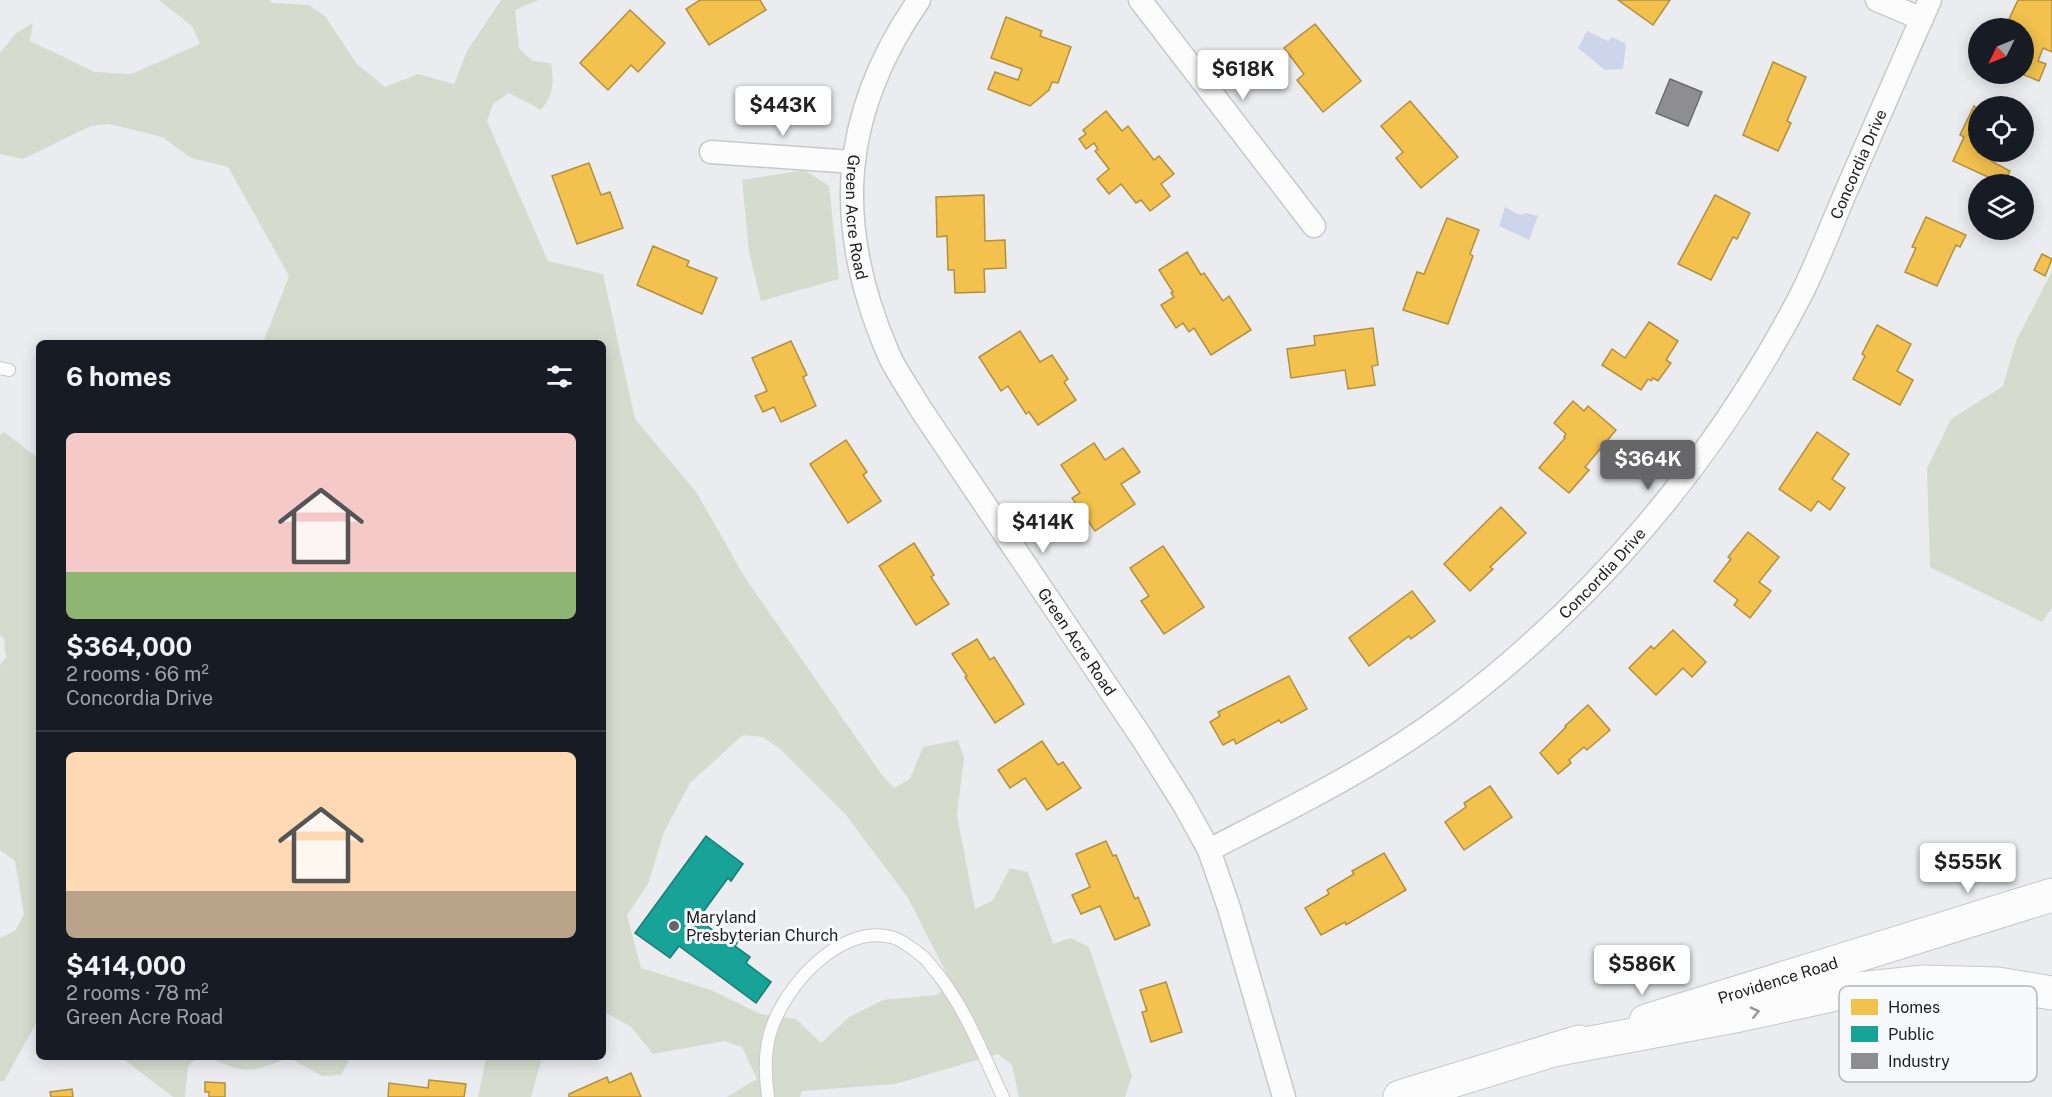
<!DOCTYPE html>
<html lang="en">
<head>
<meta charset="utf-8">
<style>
	:root { --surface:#171b24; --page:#20242c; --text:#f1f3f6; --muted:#9ea1a6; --line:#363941; --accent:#666668 }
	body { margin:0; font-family:"Public Sans",sans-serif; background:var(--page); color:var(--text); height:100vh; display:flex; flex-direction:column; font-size:22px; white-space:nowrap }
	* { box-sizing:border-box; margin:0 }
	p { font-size:20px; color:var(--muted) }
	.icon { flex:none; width:33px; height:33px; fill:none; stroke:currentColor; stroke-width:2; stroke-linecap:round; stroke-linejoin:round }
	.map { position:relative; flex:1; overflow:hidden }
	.drawer { position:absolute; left:36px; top:340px; width:570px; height:720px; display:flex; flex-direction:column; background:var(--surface); border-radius:9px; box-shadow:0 3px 15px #0003 }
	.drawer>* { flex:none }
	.needle { width:39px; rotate:227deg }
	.buttons { position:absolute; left:1968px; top:18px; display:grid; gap:12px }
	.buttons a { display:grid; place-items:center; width:66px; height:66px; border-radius:50%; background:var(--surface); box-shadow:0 3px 15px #0003; font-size:30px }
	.price { position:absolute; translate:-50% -51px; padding:0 14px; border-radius:6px; background:#fff; color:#222; font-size:20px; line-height:39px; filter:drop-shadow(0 2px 3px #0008) }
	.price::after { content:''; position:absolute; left:50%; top:36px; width:18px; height:14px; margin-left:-9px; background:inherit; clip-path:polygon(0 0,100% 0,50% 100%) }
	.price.selected { background:var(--accent); color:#fff }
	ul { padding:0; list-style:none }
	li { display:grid; align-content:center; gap:12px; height:318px; padding:0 30px }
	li+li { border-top:2px solid var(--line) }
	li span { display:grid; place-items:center; height:186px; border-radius:9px; color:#555 }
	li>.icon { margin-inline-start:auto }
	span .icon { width:108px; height:108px; fill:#fffc; stroke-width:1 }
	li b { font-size:26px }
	h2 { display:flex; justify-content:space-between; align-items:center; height:72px; padding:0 30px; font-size:26px }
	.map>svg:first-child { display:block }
	.green { fill:#d5dcce; fill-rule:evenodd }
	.water { fill:#cdd5ed }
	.homes { fill:#f2c14e; stroke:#b29040; stroke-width:1.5 }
	.public { fill:#17a398; stroke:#197b74; stroke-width:1.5 }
	.industry { fill:#8d8d92; stroke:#6c6c70; stroke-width:1.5 }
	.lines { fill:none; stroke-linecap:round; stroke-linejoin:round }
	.lane-casing { stroke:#c8c8ca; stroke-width:14 }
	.street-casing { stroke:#c8c8ca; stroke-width:25 }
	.secondary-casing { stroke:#c8c8ca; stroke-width:35 }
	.highway-casing { stroke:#c8c8ca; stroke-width:35 }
	.lane { stroke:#fcfcfd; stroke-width:12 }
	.street { stroke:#fcfcfd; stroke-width:22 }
	.secondary { stroke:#fcfcfd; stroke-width:33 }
	.highway { stroke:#fcfcfd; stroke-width:33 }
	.oneway { stroke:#98989a }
	.poi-dot { fill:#666668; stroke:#f7f9fd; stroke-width:2 }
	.labels { text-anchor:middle; stroke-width:6; stroke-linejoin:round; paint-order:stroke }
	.street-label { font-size:16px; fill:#1e1e20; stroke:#f7f9fd }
	.poi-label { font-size:16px; fill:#1e1e20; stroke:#f7f9fd; text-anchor:start }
	.key { fill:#f7f9fd; stroke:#b6b7bb; stroke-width:1.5 }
	.key-label { font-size:16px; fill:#1e1e20 }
</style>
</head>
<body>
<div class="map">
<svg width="2052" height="1097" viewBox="0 0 2052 1097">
	<rect width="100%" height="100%" fill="#ebecef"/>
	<g class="green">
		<path d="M 159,0 L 270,0 L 272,3 L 309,5 L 325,16 L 357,64 L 385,87 L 418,74 L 454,84 L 467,51 L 501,0 L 538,0 L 515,10 L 519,48 L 532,61 L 551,63 C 554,82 554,95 541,110 L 509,93 L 493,104 L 487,121 L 548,261 L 603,274 L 635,419 L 697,493 L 744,576 L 882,775 L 894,788 L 910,779 L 923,747 L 958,740 L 964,758 L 957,815 L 975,909 L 993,900 L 1010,868 L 1028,872 L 1053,944 L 1071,938 L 1089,947 L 1132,1076 L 1125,1097 L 1019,1097 L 1012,1065 L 998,1054 L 895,1084 L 802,1091 L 800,1097 L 727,1097 L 757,1079 L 742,1047 L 724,1041 L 653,1054 L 631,1027 L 603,1011 L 603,344 L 263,343 L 289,276 L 228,167 L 191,158 L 162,137 L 109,124 L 91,126 L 23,159 L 0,154 L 0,53 L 16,33 L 33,23 L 30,41 L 95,72 L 131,74 L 200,44 L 192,26 ZM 743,735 L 763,737 L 779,748 L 846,815 L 908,898 L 951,982 L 937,995 L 883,1000 L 849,1017 L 821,1043 L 796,1019 L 760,1014 L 711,990 L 641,968 L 627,915 L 648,884 L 664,832 L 690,783 Z"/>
		<path d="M 804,170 L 829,186 L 839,279 L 761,301 L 749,252 L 742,180 Z"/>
		<path d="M 2052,271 L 2052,608 L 2042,622 L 1930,567 L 1927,468 L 1951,419 L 2003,386 L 2016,341 Z"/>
		<path d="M 4,432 L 39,459 L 39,1018 L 4,1081 L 0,1081 L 0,938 L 15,931 L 24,914 L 15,861 L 0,850 L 0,665 L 6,657 L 4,639 L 0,635 L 0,435 Z"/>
		<path d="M 122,1058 L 197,1058 L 188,1066 L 185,1097 L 173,1097 Z"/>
		<path d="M 211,1058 L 289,1058 C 252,1071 248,1076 211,1058 Z"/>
		<path d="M 290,1058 L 350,1058 L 341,1075 L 322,1076 Z"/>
		<path d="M 486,1058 L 542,1058 L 531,1097 L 478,1097 Z"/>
	</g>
	<g class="water">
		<path d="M 1587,31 L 1608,41 L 1612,37 L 1626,44 L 1623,69 L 1605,70 L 1578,48 Z"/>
		<path d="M 1505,207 L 1519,215 L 1527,213 L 1538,216 L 1529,240 L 1499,226 Z"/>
	</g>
	<g class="homes">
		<path d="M 700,0 L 760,0 L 766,10 L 709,45 L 686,9 Z"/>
		<path d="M 1618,0 L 1670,0 L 1653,25 Z"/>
		<path d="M 2018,0 L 2052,0 L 2052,52 L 2043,48 L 2038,61 L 2046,64 L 2039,81 L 2022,74 L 2024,74 L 2024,28 L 2009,28 L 2013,21 L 2009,19 Z"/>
		<path d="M 630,10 L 665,43 L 638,72 L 631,65 L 608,90 L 580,63 Z"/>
		<path d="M 1006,17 L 1042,31 L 1040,36 L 1071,47 L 1058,83 L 1052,82 L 1049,90 L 1030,106 L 988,89 L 995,72 L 1018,80 L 1022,69 L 991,58 Z"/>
		<path d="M 1315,24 L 1361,81 L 1323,112 L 1297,80 L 1304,74 L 1284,48 Z"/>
		<path d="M 1773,62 L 1806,77 L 1787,121 L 1791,123 L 1778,151 L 1743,135 Z"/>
		<path d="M 1410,101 L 1458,157 L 1421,188 L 1396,158 L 1403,152 L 1381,126 Z"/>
		<path d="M 1974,106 L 1978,109 L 1978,152 L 1995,152 L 1991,161 L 2010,171 L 2003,184 L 1953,161 L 1964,137 L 1960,135 Z"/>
		<path d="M 1106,111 L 1122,131 L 1128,126 L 1154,160 L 1159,156 L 1174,174 L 1161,184 L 1170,196 L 1150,211 L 1141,200 L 1136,203 L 1121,184 L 1109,194 L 1097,179 L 1109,169 L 1095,151 L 1098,149 L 1094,143 L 1086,149 L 1079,139 L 1086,134 L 1083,130 Z"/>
		<path d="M 589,163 L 601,195 L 610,192 L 623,228 L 577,244 L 552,176 Z"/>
		<path d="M 984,195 L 985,241 L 1005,240 L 1006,268 L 984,269 L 985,292 L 955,293 L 954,270 L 948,270 L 947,236 L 937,237 L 936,197 Z"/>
		<path d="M 1715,195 L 1750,213 L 1737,239 L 1733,237 L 1711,280 L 1678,264 Z"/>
		<path d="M 1926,217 L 1966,235 L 1960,247 L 1956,245 L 1937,286 L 1905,272 L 1916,248 L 1912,247 Z"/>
		<path d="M 1447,218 L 1479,230 L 1470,254 L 1473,256 L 1448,324 L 1403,310 L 1417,272 L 1424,274 Z"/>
		<path d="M 653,246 L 689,261 L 687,266 L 717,278 L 702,314 L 637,285 Z"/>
		<path d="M 1187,252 L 1201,275 L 1204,273 L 1223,301 L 1229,296 L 1251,330 L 1211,355 L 1194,328 L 1189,332 L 1183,323 L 1176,328 L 1161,305 L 1174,297 L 1171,293 L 1173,292 L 1159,270 Z"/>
		<path d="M 2042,254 L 2052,259 L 2045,276 L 2034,270 Z"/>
		<path d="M 1649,322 L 1678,341 L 1666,360 L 1671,363 L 1658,381 L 1653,378 L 1651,381 L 1648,379 L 1641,390 L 1602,365 L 1612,349 L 1625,358 Z"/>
		<path d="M 1877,325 L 1911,344 L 1897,371 L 1913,380 L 1900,405 L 1853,379 L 1865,356 L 1862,354 Z"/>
		<path d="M 1373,328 L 1378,365 L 1372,366 L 1375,385 L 1348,389 L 1345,370 L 1291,378 L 1287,349 L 1315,345 L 1314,336 Z"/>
		<path d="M 1020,331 L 1040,362 L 1052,355 L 1068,379 L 1064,382 L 1076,400 L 1038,425 L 1029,412 L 1026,414 L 1008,386 L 1001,391 L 979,357 Z"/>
		<path d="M 791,341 L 807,375 L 803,377 L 816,406 L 781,422 L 774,407 L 763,412 L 755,396 L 767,391 L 752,358 Z"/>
		<path d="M 1573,401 L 1584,411 L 1588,406 L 1616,430 L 1585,467 L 1589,470 L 1569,493 L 1539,468 L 1565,438 L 1564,437 L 1566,434 L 1554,423 Z"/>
		<path d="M 1817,432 L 1849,454 L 1832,479 L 1845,488 L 1830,510 L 1818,501 L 1811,511 L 1779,489 Z"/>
		<path d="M 846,440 L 867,472 L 863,475 L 881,501 L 848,523 L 810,464 Z"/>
		<path d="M 1094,443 L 1105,460 L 1123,448 L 1140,472 L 1121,484 L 1135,504 L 1095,531 L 1072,498 L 1080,493 L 1061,465 Z"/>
		<path d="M 1501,507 L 1526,533 L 1490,567 L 1493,569 L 1470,591 L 1444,564 Z"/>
		<path d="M 1748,532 L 1779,557 L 1759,582 L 1771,591 L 1750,618 L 1734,605 L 1738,600 L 1714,581 L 1731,559 L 1728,557 Z"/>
		<path d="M 914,543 L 934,575 L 931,577 L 949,604 L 916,625 L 879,566 Z"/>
		<path d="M 1163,546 L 1204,607 L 1164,634 L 1141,601 L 1149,596 L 1130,568 Z"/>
		<path d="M 1412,591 L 1435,621 L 1411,639 L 1409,636 L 1369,666 L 1349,638 Z"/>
		<path d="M 1673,630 L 1706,662 L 1692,677 L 1683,668 L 1656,695 L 1629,668 L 1651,646 L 1654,649 Z"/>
		<path d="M 977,639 L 990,660 L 994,657 L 1024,704 L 995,723 L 965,677 L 967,676 L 952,654 Z"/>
		<path d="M 1289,676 L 1307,709 L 1281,723 L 1279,720 L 1236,744 L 1234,739 L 1223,745 L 1210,722 L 1220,716 L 1218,712 Z"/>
		<path d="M 1588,705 L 1610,730 L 1587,750 L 1584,747 L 1569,760 L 1571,763 L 1558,774 L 1540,753 L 1566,727 L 1565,726 Z"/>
		<path d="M 1042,741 L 1058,765 L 1063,762 L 1081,788 L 1047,810 L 1025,778 L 1010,788 L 998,770 Z"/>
		<path d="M 1490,786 L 1512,817 L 1464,850 L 1445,822 L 1466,807 L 1464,803 Z"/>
		<path d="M 1106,841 L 1113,856 L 1116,855 L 1135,899 L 1138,897 L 1150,925 L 1115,940 L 1100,906 L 1081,914 L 1072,895 L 1090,887 L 1076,854 Z"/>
		<path d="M 1384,853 L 1406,890 L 1346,925 L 1345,922 L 1321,935 L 1305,908 L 1329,894 L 1327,890 L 1354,874 L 1352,871 Z"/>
		<path d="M 1166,982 L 1182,1032 L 1151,1042 L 1142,1012 L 1147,1011 L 1140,990 Z"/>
		<path d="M 631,1073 L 641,1097 L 569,1097 L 569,1094 L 607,1077 L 609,1083 Z"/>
		<path d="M 429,1080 L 466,1084 L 464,1097 L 388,1097 L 389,1083 L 428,1088 Z"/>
		<path d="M 205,1082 L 225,1083 L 225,1097 L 209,1097 L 209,1092 L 205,1092 Z"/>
		<path d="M 72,1089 L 73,1097 L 51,1097 L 50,1092 Z"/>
	</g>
	<path class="public" d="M 706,836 L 743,864 L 731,881 L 728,878 L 698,919 L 726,940 L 730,934 L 739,940 L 735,946 L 750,957 L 746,963 L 771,982 L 756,1003 L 679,946 L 670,958 L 635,933 Z"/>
	<path class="industry" d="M 1670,79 L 1702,92 L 1688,126 L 1656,113 Z"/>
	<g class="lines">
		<g class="lane-casing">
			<g id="lane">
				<path d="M 0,368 L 9,370"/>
				<path d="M 768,1097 C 765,1075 764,1051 771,1030 C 785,986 840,924 891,937 C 900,939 915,950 922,956 C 928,960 932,968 937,973 C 966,1009 983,1055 1003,1097"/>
			</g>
		</g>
		<g class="street-casing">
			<g id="street">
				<path id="s1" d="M 919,0 C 839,115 833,225 888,353 C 896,372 910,390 920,408 L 1142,738 L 1183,803 L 1209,850 L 1229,908 L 1284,1097"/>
				<path d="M 1140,0 L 1314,226"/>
				<path d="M 1877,0 L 1922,19"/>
				<path d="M 711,152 L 853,162"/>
				<path id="s2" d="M 1209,850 C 1289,809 1371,769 1444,715 C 1594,604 1718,456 1803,291 C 1818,260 1831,227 1844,196 C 1873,130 1901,65 1930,0"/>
			</g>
		</g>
		<g class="secondary-casing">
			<g id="secondary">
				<path id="s3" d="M 1646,1021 L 2052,895"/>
				<path d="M 1400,1097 L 1579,1042"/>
			</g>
		</g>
		<g class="highway-casing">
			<path id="highway" d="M 1553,1050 L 1740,1015 L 1859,989 L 1923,982 L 1998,984 L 2052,993"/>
		</g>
		<use href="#lane" class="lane"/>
		<use href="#street" class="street"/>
		<use href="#secondary" class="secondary"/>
		<use href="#highway" class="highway"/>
	</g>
	<defs><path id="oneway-chevron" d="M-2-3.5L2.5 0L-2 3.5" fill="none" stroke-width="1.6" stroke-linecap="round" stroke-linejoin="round" transform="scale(1.5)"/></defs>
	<use class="oneway" href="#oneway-chevron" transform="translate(1755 1012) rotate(-13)"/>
	<circle class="poi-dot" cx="674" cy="926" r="6"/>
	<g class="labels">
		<g class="street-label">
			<text dy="6" stroke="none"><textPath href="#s2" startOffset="970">Concordia Drive</textPath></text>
			<text dy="6" stroke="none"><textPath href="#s1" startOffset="232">Green Acre Road</textPath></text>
			<text dy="6" stroke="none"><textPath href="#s2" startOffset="484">Concordia Drive</textPath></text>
			<text dy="6" stroke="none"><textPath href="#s1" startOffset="718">Green Acre Road</textPath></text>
			<text dy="6" stroke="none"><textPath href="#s3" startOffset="138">Providence Road</textPath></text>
		</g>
		<g class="poi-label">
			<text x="686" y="923">Maryland<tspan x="686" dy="18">Presbyterian Church</tspan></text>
		</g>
	</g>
	<rect x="1839" y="986" width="198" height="96" rx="9" class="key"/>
	<rect x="1851" y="999" width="27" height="16" fill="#f2c14e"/>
	<rect x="1851" y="1026" width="27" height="16" fill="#17a398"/>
	<rect x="1851" y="1053" width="27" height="16" fill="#8d8d92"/>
	<g class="key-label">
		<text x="1888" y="1013">Homes</text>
		<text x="1888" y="1040">Public</text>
		<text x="1888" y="1067">Industry</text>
	</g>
</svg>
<div class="buttons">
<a><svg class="needle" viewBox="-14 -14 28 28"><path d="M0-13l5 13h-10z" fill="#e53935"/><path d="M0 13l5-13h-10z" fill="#9ea1a6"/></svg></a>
<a><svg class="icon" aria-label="locate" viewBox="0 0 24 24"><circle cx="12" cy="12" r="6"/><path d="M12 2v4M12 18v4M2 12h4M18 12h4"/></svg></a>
<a><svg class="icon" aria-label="layers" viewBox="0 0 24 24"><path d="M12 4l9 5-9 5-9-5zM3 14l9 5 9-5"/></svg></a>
</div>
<b class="price" style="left:1243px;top:101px">$618K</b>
<b class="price" style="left:783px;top:137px">$443K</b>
<b class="price selected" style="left:1648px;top:491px">$364K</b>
<b class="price" style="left:1043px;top:554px">$414K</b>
<b class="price" style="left:1968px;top:894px">$555K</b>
<b class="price" style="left:1642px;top:996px">$586K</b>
<section class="drawer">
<h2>6 homes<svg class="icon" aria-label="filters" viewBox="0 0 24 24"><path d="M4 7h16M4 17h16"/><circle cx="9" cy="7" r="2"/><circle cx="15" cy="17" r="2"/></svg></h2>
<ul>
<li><span style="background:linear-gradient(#f6c9c9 75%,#8fb573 0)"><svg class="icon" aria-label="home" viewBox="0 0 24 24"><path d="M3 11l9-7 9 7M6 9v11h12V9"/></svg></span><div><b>$364,000</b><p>2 rooms · 66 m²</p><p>Concordia Drive</p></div></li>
<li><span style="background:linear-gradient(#ffd9b3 75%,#b9a48a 0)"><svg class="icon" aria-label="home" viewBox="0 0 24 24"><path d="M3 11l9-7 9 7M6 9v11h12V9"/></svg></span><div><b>$414,000</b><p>2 rooms · 78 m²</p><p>Green Acre Road</p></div></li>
</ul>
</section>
</div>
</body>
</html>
